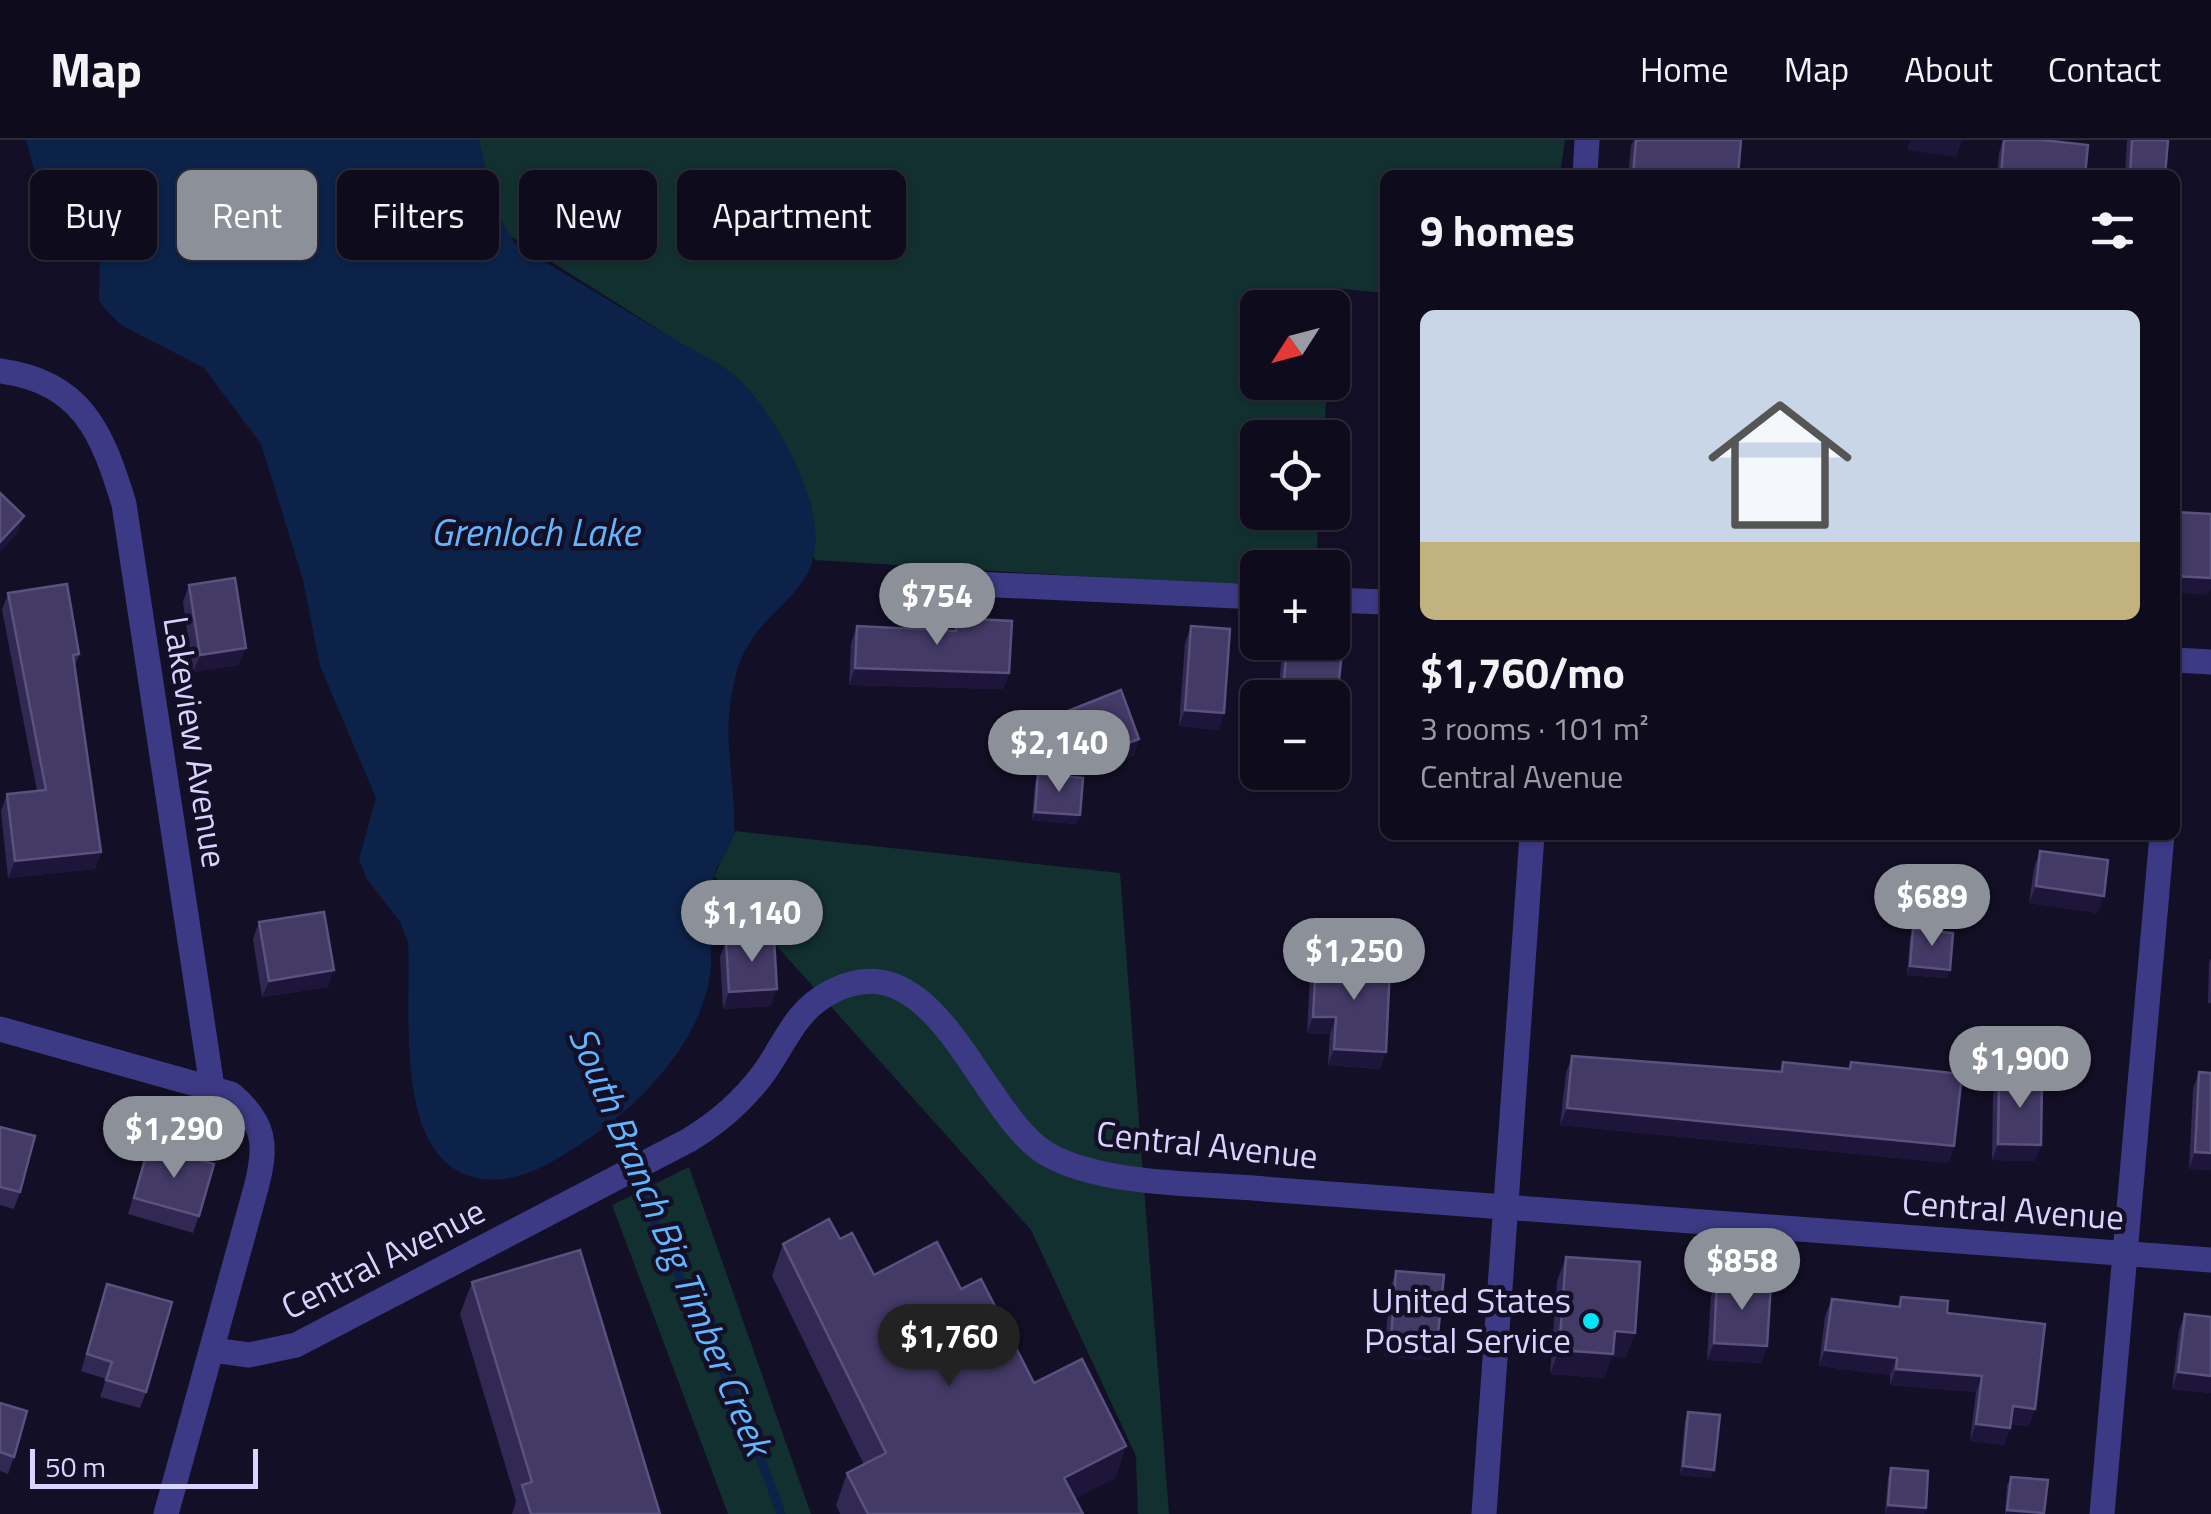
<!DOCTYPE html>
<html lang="en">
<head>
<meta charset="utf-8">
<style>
	:root { --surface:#0e0b1c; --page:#171425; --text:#f1f3f6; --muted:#9b9ba3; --line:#2e2b3b; --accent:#8c9099 }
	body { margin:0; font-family:"Titillium Web",sans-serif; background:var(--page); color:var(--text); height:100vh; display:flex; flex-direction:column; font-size:38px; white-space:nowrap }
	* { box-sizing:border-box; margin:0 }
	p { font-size:32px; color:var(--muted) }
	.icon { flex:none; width:55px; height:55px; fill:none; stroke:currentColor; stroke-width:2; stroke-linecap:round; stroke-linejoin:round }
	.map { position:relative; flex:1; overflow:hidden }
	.details { position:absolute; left:1380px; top:30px; width:800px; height:670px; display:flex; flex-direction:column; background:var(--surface); border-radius:15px; box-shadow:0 2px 8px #0004,0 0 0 2px var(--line) }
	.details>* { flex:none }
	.hud { position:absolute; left:30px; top:30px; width:950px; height:90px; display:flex; gap:20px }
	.needle { width:65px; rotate:234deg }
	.tools { position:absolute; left:1240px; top:150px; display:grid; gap:20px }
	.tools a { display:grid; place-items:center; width:110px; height:110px; border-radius:15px; background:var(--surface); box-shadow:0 2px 8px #0004,0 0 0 2px var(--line); font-size:50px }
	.scale { position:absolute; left:30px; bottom:25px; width:228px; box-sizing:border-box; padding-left:10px; border:5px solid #d9d4ff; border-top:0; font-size:28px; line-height:35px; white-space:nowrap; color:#d9d4ff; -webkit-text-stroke:8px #130f26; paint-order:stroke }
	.price { position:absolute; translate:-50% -85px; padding:0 22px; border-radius:35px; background:var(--accent); color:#fff; font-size:32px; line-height:65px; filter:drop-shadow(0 2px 5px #0008) }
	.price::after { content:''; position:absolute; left:50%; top:60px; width:30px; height:22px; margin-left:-15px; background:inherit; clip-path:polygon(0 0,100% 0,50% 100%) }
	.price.active { background:#222; color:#fff }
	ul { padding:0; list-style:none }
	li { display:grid; align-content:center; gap:20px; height:530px; padding:0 40px }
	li+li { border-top:2px solid var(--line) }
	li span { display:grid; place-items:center; height:310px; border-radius:15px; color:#555 }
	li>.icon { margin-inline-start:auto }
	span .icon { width:180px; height:180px; fill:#fffc; stroke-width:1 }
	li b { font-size:42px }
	h2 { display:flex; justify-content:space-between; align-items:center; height:120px; padding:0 40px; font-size:42px }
	.chip { padding:0 35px; border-radius:15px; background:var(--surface); box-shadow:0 2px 8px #0004,0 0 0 2px var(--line); font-size:35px; line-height:90px }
	.chip.active { background:var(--accent); color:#fff }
	header { display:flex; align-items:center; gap:60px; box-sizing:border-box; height:140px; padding:0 50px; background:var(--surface); border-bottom:2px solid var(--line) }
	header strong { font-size:48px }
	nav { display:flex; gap:55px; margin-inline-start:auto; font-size:35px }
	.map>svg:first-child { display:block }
	.green { fill:#12302f }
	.water { fill:#0c2248 }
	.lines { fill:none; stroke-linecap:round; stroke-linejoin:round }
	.stream { stroke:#0c2248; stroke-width:9 }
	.street { stroke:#3d3a85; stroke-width:25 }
	.wall { fill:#312854 }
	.shaded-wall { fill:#1d163a }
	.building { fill:#433a66; stroke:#5a527e; stroke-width:2.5 }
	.poi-dot { fill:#00e5ff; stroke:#130f26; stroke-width:4 }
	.labels { text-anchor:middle; stroke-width:9; stroke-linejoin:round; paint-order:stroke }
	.street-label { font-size:35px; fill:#d9d4ff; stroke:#130f26 }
	.poi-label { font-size:35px; fill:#d9d4ff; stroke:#130f26; text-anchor:end }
	.water-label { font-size:38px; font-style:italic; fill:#62b6ff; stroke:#130f26 }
</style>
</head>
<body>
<header>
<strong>Map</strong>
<nav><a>Home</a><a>Map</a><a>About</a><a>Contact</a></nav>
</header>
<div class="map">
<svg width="2211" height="1374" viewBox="0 0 2211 1374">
	<rect width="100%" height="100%" fill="#130f26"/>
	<g class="green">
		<path d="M 467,0 L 1565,0 L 1560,35 L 1385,35 L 1385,153 L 1333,148 L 1331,167 L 1258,168 L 1258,242 L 1327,243 L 1324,297 L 1258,298 L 1258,372 L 1319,373 L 1316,427 L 1258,428 L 1257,447 L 815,420 L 742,242 L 507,94 Z"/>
		<path d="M 735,691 L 1120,733 L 1169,1374 L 1138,1374 L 1136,1316 L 1031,1090 L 714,736 Z"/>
		<path d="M 689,1027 L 811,1374 L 728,1374 L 612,1065 Z"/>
	</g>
	<path class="water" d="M 26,0 L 479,0 C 488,35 493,79 518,106 C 570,137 622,168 674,199 C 697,212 726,225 744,244 C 772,275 799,322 810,362 C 837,460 758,457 737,531 C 719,597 735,625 734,688 C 734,708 719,718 714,736 C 705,765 714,803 710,834 C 701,902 641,964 587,1000 C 556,1020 521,1044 483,1039 C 390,1027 412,870 408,802 L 400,782 L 367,739 L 359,719 L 376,658 L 320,526 L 303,440 L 261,304 L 204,228 L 121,185 L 106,170 L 99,161 L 100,105 L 38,43 Z"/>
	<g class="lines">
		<path class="stream" d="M 609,977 C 662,1111 734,1237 781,1374"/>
		<g class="street">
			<path d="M 1585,35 L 1587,0"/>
			<path d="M 0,231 C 82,242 102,292 124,364 L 212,947"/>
			<path d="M 911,441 L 1258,457"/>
			<path d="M 1332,460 L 1385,462"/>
			<path d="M 2175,520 L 2211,522"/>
			<path d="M 0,889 L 231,954 C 266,983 267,1006 256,1048 L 166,1374"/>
			<path d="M 213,1210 L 249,1215 L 296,1205 L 689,1000 C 719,982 742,962 763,934 C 785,904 794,872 829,853 C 936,794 979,974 1047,1014 C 1103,1046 1200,1043 1264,1049 L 2211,1120"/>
			<path d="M 1484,1374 L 1532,695"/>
			<path d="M 2102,1374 L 2162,695"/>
		</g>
	</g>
	<g class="wall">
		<path d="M 1634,0 L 1741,0 L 1738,35 L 1628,35 L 1631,6 Z"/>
		<path d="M 2003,0 L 2042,0 L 2085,35 L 1997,35 L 1999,13 Z"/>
		<path d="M 2127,0 L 2168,0 L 2165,35 L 2125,35 Z"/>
		<path d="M 189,445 L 239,525 L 193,532 L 183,462 Z"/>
		<path d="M 8,453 L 79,514 L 75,526 L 101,712 L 95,729 L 8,738 L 1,671 L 7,654 L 37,651 L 2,470 Z"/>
		<path d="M 957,478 L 1009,533 L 1003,549 L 849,545 L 851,503 L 857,486 L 953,491 Z"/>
		<path d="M 1191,486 L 1224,573 L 1218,590 L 1179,586 L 1185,503 Z"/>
		<path d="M 1287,506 L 1337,558 L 1332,572 L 1332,558 L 1278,558 L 1281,523 Z"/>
		<path d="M 1385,514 L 1385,585 L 1379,584 L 1383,520 Z"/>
		<path d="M 1068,571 L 1139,599 L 1133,616 L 1080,636 L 1061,587 Z"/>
		<path d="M 1038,634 L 1077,684 L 1032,680 L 1035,643 Z"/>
		<path d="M 2040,711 L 2098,773 L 2029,763 L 2034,728 Z"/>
		<path d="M 259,782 L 328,847 L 262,857 L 253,799 Z"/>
		<path d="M 1913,789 L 1947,838 L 1907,835 L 1910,798 Z"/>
		<path d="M 726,801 L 771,866 L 723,869 L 720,817 Z"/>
		<path d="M 2211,818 L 2211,863 L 2208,863 L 2209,823 Z"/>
		<path d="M 1316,821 L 1380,929 L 1328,925 L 1330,894 L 1307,893 L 1310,838 Z"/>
		<path d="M 1572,916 L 1779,932 L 1783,922 L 1848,929 L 1851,922 L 1954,1006 L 1948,1023 L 1560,985 L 1566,933 Z"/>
		<path d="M 2199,932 L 2211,933 L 2211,1030 L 2189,1029 L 2193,949 Z"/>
		<path d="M 1999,937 L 2035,1021 L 1992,1020 L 1993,954 Z"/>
		<path d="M 0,987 L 20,1052 L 14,1069 L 0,1065 Z"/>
		<path d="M 149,1005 L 199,1076 L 193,1093 L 128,1074 Z"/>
		<path d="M 840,1099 L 874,1135 L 961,1149 L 1034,1243 L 1126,1306 L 1115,1338 L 1075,1358 L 1083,1374 L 840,1374 L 836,1365 L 847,1333 L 864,1325 L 772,1136 L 783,1104 Z"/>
		<path d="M 1566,1117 L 1626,1218 L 1612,1216 L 1604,1238 L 1550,1234 L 1557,1141 Z"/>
		<path d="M 1396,1131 L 1431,1220 L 1384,1216 L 1390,1148 Z"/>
		<path d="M 1717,1139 L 1767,1206 L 1761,1223 L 1707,1220 L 1711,1156 Z"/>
		<path d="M 472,1142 L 660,1374 L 512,1374 L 516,1361 L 460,1174 Z"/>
		<path d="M 107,1144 L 146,1252 L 140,1268 L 100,1257 L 106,1239 L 81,1231 Z"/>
		<path d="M 1901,1157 L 1947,1173 L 2029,1286 L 2011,1284 L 2004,1305 L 1970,1301 L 1976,1252 L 1890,1245 L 1890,1235 L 1819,1226 L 1825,1176 L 1832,1159 L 1897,1167 Z"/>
		<path d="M 2185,1174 L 2211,1177 L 2211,1253 L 2172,1249 L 2179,1190 Z"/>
		<path d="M 0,1263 L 14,1317 L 8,1334 L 0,1331 Z"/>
		<path d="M 1688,1272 L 1711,1338 L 1680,1335 L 1685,1280 Z"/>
		<path d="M 1891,1328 L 1926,1368 L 1924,1374 L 1885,1374 L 1888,1337 Z"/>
		<path d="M 2011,1337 L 2044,1374 L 2005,1374 L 2007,1345 Z"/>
	</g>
	<g class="shaded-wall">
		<path d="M 1910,0 L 1962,0 L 1956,17 L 1907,10 Z"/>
		<path d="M 24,376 L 18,393 L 0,412 L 0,402 Z"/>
		<path d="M 2211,435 L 2211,448 L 2208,455 L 2175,453 L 2175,436 Z"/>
		<path d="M 246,508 L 239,525 L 193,532 L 200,515 Z"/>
		<path d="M 855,528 L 1009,533 L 1003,549 L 849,545 Z"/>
		<path d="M 1283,552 L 1329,558 L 1281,558 Z"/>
		<path d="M 1385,569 L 1385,585 L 1379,584 Z"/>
		<path d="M 1185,570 L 1224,573 L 1218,590 L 1179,586 Z"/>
		<path d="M 1139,599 L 1133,616 L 1080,636 L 1086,619 Z"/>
		<path d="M 1035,672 L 1080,675 L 1077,684 L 1032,680 Z"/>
		<path d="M 101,712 L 95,729 L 8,738 L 15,721 Z"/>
		<path d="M 2036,746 L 2104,756 L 2098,773 L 2029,763 Z"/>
		<path d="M 1910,826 L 1950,830 L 1947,838 L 1907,835 Z"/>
		<path d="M 334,830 L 328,847 L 262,857 L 269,841 Z"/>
		<path d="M 777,849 L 771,866 L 723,869 L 729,852 Z"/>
		<path d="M 1313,877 L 1336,877 L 1330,894 L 1307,893 Z"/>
		<path d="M 1334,909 L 1386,912 L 1380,929 L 1328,925 Z"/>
		<path d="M 1567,968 L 1954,1006 L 1948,1023 L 1560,985 Z"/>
		<path d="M 1998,1004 L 2041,1005 L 2035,1021 L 1992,1020 Z"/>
		<path d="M 2195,1012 L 2211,1013 L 2211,1030 L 2189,1029 Z"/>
		<path d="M 1615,1191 L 1635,1193 L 1626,1218 L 1612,1216 L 1604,1238 L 1550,1234 L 1559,1210 Z"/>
		<path d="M 1391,1199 L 1437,1204 L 1431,1220 L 1384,1216 Z"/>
		<path d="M 1714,1203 L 1767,1206 L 1761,1223 L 1707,1220 Z"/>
		<path d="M 1825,1210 L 1897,1218 L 1890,1235 L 1819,1226 Z"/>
		<path d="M 1896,1229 L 1982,1236 L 1976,1252 L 1890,1245 Z"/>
		<path d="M 2178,1232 L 2211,1236 L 2211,1253 L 2172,1249 Z"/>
		<path d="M 2013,1266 L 2035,1269 L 2029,1286 L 2007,1283 Z"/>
		<path d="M 1976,1284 L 2010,1288 L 2004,1305 L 1970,1301 Z"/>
		<path d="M 1126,1306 L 1115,1338 L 1053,1370 L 1064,1338 Z"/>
		<path d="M 1683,1326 L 1714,1330 L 1711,1338 L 1680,1335 Z"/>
		<path d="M 1888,1365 L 1926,1368 L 1924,1374 L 1885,1374 Z"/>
		<path d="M 2007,1370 L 2044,1374 L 2006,1374 Z"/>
	</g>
	<g class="building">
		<path d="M 1636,0 L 1741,0 L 1738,35 L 1633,35 Z"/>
		<path d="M 2004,0 L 2042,0 L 2088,5 L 2085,35 L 2001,35 Z"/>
		<path d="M 2132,0 L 2168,0 L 2165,35 L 2130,35 Z"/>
		<path d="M 0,353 L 24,376 L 0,402 Z"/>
		<path d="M 2175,372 L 2211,374 L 2211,438 L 2175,436 Z"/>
		<path d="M 235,438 L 246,508 L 200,515 L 189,445 Z"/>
		<path d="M 67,444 L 79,514 L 73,515 L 101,712 L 15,721 L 7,654 L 46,650 L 8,453 Z"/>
		<path d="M 957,478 L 1012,481 L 1009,533 L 855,528 L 857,486 L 956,491 Z"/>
		<path d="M 1191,486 L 1230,489 L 1224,573 L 1185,570 Z"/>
		<path d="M 1287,506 L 1342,512 L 1337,558 L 1283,552 Z"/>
		<path d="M 1121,550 L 1139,599 L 1086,619 L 1068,571 Z"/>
		<path d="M 1038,634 L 1083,638 L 1080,675 L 1035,672 Z"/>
		<path d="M 2040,711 L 2108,720 L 2104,756 L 2036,746 Z"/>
		<path d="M 324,772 L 334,830 L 269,841 L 259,782 Z"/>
		<path d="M 1913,789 L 1953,793 L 1950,830 L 1910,826 Z"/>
		<path d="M 774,798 L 777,849 L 729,852 L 726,801 Z"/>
		<path d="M 1316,821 L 1390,826 L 1386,912 L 1334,909 L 1336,877 L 1313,877 Z"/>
		<path d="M 1572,916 L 1782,932 L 1783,922 L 1850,929 L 1851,922 L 1962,934 L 1954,1006 L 1567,968 Z"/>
		<path d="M 2199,932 L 2211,933 L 2211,1013 L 2195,1012 Z"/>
		<path d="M 1999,937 L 2042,938 L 2041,1005 L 1998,1004 Z"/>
		<path d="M 0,987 L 35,996 L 20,1052 L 0,1047 Z"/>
		<path d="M 149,1005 L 214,1024 L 199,1076 L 134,1058 Z"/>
		<path d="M 829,1079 L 840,1099 L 852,1093 L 874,1135 L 937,1102 L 961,1149 L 981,1139 L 1034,1243 L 1082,1219 L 1126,1306 L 1064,1338 L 1083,1374 L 868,1374 L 847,1333 L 886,1313 L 783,1104 Z"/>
		<path d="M 580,1110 L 660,1374 L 531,1374 L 522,1345 L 532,1342 L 472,1142 Z"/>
		<path d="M 1566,1117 L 1640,1122 L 1635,1193 L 1615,1191 L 1613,1214 L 1559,1210 Z"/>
		<path d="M 1396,1131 L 1444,1135 L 1437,1204 L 1391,1199 Z"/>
		<path d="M 1717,1139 L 1771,1143 L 1767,1206 L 1714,1203 Z"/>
		<path d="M 107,1144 L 172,1162 L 146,1252 L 106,1240 L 112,1222 L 87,1214 Z"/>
		<path d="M 1901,1157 L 1948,1161 L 1947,1173 L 2045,1184 L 2035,1269 L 2013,1266 L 2010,1288 L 1976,1284 L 1982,1236 L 1896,1229 L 1897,1218 L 1825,1210 L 1832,1159 L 1900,1167 Z"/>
		<path d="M 2185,1174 L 2211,1177 L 2211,1236 L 2178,1232 Z"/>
		<path d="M 0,1263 L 27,1271 L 14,1317 L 0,1312 Z"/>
		<path d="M 1688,1272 L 1720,1275 L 1714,1330 L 1683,1326 Z"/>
		<path d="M 1891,1328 L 1928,1331 L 1926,1368 L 1888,1365 Z"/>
		<path d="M 2011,1337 L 2048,1340 L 2044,1373 L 2007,1370 Z"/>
	</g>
	<circle class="poi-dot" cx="1591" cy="1181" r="10"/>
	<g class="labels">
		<g class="street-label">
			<text transform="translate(195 602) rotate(81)" y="12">Lakeview Avenue</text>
			<text transform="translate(1207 1005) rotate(6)" y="12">Central Avenue</text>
			<text transform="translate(2013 1070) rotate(4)" y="12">Central Avenue</text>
			<text transform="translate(383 1119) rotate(-27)" y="12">Central Avenue</text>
		</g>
		<g class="poi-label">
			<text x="1571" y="1173">United States<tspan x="1571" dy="40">Postal Service</tspan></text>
		</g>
		<g class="water-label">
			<text x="535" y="406">Grenloch Lake</text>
			<text transform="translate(670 1101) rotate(67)" y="13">South Branch Big Timber Creek</text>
		</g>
	</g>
</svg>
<div class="tools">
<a><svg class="needle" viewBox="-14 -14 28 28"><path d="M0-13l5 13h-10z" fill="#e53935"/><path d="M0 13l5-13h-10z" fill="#9b9ba3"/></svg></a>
<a><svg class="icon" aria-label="locate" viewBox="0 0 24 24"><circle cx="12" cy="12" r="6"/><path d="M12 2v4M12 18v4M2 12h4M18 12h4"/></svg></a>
<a>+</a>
<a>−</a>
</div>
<div class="scale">50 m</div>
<b class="price" style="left:937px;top:508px">$754</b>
<b class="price" style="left:1059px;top:655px">$2,140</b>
<b class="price" style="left:1932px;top:809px">$689</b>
<b class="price" style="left:752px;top:825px">$1,140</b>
<b class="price" style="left:1354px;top:863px">$1,250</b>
<b class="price" style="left:2020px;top:971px">$1,900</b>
<b class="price" style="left:174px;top:1041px">$1,290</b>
<b class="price" style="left:1742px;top:1173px">$858</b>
<b class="price active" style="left:949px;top:1249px">$1,760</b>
<div class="hud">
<a class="chip">Buy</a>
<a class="chip active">Rent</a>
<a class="chip">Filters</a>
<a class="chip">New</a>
<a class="chip">Apartment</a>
</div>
<section class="details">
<h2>9 homes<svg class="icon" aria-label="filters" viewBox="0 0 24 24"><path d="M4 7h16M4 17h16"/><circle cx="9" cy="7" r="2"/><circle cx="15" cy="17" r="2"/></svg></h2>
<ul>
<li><span style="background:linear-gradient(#c9d6e8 75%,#c2b280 0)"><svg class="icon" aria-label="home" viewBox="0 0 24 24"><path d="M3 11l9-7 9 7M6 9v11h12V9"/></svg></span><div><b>$1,760/mo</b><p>3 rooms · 101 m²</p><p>Central Avenue</p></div></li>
</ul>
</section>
</div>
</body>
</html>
